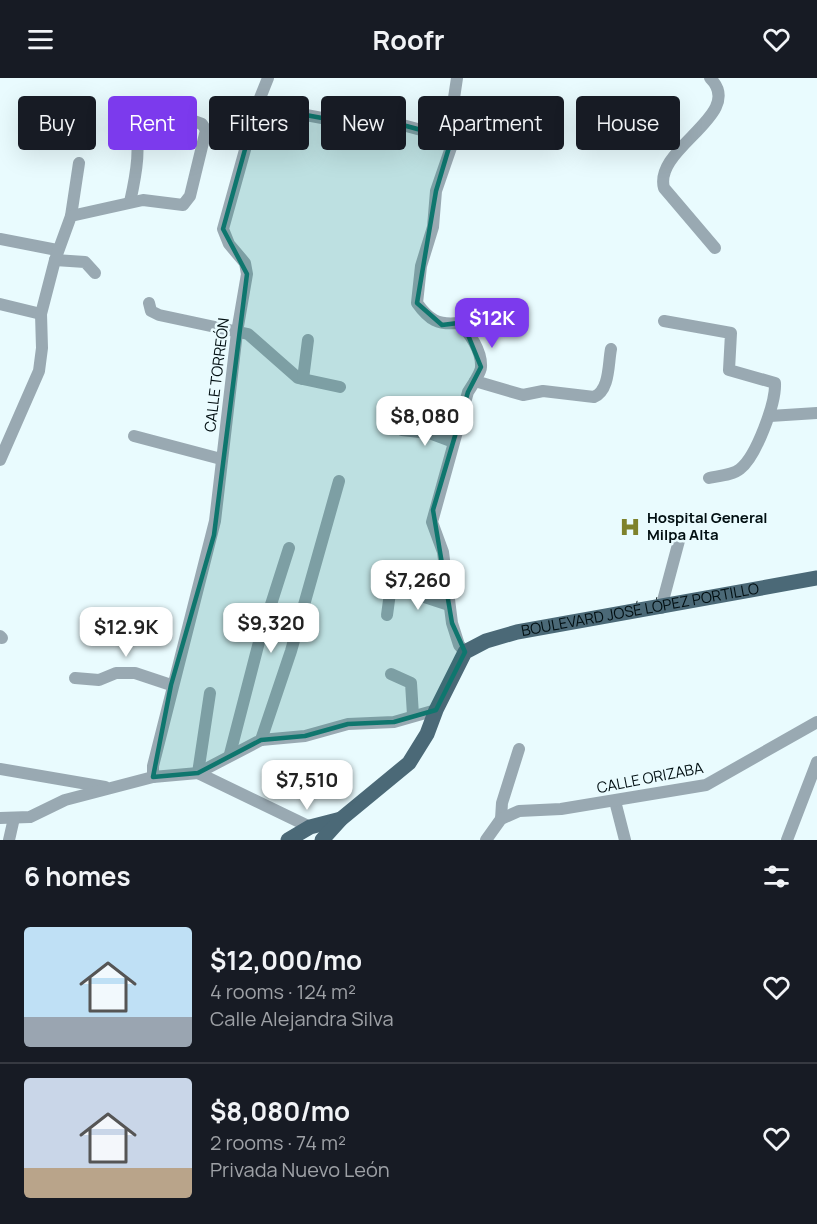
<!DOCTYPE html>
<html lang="en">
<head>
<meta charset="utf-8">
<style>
	:root { --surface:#171b24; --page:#20242c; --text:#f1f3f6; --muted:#9ea1a6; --line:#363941; --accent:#7c3aed }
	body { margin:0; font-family:Manrope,sans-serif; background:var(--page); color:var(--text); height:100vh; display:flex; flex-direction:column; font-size:22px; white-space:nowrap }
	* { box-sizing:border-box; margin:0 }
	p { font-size:20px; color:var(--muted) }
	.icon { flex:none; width:33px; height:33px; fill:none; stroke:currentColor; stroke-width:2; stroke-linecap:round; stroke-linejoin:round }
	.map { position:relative; height:762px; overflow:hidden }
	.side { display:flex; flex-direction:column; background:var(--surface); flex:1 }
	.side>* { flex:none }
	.banner { position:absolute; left:18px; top:18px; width:782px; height:54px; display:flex; gap:12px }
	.price { position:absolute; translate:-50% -51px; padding:0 14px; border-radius:12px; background:#fff; color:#222; font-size:20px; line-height:39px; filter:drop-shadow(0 2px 3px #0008) }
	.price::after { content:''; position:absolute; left:50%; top:36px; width:18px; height:14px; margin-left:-9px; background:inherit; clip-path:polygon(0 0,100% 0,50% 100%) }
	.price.current { background:var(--accent); color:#fff }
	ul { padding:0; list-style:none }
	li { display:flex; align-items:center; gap:18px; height:150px; padding:0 24px }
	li+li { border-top:2px solid var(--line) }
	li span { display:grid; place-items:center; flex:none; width:168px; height:120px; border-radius:6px; color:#555 }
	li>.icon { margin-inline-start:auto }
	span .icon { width:72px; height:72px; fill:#fffc; stroke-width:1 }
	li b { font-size:26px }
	h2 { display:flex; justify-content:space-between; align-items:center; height:72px; padding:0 24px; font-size:26px }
	.pill { padding:0 21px; border-radius:6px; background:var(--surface); box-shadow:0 6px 24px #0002; font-size:21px; line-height:54px }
	.pill.current { background:var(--accent); color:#fff }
	header { display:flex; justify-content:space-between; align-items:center; height:78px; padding:0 24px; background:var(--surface); font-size:27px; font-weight:700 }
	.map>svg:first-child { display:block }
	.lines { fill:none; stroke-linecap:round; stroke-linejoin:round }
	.minor { stroke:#99a9b2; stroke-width:12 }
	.major { stroke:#4b6977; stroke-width:15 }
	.marked { fill:#0f766e; fill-opacity:0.2; stroke:#0f766e; stroke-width:4.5; stroke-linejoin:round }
	.labels { text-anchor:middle; stroke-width:5; stroke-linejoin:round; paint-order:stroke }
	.street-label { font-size:15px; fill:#010e11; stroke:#e9fbfe }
	.poi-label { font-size:15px; font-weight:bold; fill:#010e11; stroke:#e9fbfe; text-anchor:start }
</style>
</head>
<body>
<header><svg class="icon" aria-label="menu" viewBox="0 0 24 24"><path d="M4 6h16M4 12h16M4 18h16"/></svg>Roofr<svg class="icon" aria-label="heart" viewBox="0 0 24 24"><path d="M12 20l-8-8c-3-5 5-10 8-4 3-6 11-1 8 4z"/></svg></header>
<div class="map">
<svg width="817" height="762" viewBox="0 0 817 762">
	<rect width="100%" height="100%" fill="#e9fbfe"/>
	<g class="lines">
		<g class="minor">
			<path d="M 457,0 L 454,20 L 457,33 L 456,55 L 436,113 L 433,149 L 421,188 L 417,225 C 429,242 438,247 458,245 C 470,254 482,274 481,289 C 481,293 477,299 475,303 L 523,317 L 543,313 L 594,319 C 610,312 608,286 611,271"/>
			<path d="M 710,0 C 747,36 653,70 664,110 L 715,170"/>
			<path d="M 257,28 L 360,47 L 384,42 L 436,56 L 444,56 L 456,46"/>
			<path d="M 130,124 C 137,93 141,68 134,36"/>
			<path d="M 71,138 L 79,85"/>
			<path d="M 0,161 L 57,172"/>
			<path d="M 55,182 L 85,184 L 95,195"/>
			<path d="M 149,225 L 151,233 L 159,237 L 248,256 L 298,300 L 340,309"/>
			<path d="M 0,226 L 41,236"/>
			<path d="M 664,243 L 731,255 L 729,292 L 775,305 C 776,325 756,379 740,391 C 733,397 718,398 709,400"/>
			<path d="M 303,301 L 308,262"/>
			<path d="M 770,338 L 817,335"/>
			<path d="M 402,352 L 429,355 L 453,364"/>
			<path d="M 134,358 L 221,381"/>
			<path d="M 0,382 L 39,293 L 42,270 L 41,236 L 55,182 L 71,138 L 143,122 L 183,127 L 190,118 L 206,52 L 202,46 L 180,38"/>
			<path d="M 661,530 L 680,459"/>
			<path d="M 387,537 L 390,515 L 397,510 L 449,527"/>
			<path d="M 0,558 L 2,560"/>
			<path d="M 465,574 L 459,567 L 452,545 L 443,474 L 432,444 L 468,314 L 475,303"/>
			<path d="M 391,596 L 411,605 L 413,637"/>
			<path d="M 75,600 L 99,602 L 116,595 L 135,595 L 171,607"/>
			<path d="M 210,615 L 198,695 L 310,749"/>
			<path d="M 261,662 L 291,573 L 339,403"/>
			<path d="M 230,676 L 259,564 L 289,470"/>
			<path d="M 0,691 L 105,709"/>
			<path d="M 153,699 L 153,688 L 215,443 L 237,254 L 247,196 L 245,185 L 229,166 L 223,151 L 258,25 L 268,0"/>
			<path d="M 615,723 L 625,762"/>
			<path d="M 0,740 L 30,739 L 65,722 L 153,699 L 198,695 L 261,662 L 305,658 L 348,646 L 394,644 L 436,632"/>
			<path d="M 501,741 L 502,725 L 519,671"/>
			<path d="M 9,762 L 14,740"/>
			<path d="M 486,762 L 501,741 L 519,733 L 561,731 L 706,707 L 817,644"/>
			<path d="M 787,762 L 817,684"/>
		</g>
		<g class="major">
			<path d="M 288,762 L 310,749 L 341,741"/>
			<path id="s1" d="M 322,762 L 341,741 L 409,685 L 427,656 L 436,632 L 465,574 L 486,563 L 517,554 L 817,500"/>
		</g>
	</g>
	<path class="marked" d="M 257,28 L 360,47 L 384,42 L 436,56 L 456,46 L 436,113 L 417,225 L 442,247 L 458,245 L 466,252 L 481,289 L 468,314 L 433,432 L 452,545 L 465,574 L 436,632 L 394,644 L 348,646 L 305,658 L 261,662 L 198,695 L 153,699 L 171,607 L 214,457 L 247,196 L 223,151 Z"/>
	<defs>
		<g id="hospital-bare" transform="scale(1.62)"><path d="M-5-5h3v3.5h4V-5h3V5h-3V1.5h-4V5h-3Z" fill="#7e822c" stroke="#e9fbfe" stroke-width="2.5" paint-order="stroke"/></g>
	</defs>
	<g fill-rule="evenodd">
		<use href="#hospital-bare" x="630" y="449"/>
	</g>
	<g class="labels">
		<g class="street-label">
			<text transform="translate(217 297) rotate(-83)" y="5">CALLE TORREÓN</text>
			<text dy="5" stroke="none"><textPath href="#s1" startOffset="422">BOULEVARD JOSÉ LÓPEZ PORTILLO</textPath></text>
			<text transform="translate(650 700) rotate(-11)" y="5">CALLE ORIZABA</text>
		</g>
		<g class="poi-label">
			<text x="647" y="445">Hospital General<tspan x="647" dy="17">Milpa Alta</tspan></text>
		</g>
	</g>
</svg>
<b class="price current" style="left:492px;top:271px">$12K</b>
<b class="price" style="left:425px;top:369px">$8,080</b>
<b class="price" style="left:418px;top:533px">$7,260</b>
<b class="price" style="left:271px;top:576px">$9,320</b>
<b class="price" style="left:126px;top:580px">$12.9K</b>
<b class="price" style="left:307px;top:733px">$7,510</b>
<div class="banner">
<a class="pill">Buy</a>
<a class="pill current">Rent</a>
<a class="pill">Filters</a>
<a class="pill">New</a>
<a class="pill">Apartment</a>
<a class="pill">House</a>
</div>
</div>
<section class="side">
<h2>6 homes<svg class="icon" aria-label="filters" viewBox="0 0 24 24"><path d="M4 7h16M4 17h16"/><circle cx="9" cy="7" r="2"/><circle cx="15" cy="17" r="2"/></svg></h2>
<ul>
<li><span style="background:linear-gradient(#bfe0f5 75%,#9aa5b1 0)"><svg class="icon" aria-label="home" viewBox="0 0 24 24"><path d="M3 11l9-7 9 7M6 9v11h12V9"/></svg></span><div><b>$12,000/mo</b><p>4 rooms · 124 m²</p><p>Calle Alejandra Silva</p></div><svg class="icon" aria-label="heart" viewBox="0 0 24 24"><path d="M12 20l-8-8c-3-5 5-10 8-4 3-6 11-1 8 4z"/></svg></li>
<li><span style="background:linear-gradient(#c9d6e8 75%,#b9a48a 0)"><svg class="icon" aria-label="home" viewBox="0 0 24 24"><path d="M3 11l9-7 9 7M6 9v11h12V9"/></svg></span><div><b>$8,080/mo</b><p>2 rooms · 74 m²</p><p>Privada Nuevo León</p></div><svg class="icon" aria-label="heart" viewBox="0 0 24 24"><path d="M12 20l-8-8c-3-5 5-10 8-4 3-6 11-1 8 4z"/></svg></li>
</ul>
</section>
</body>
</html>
